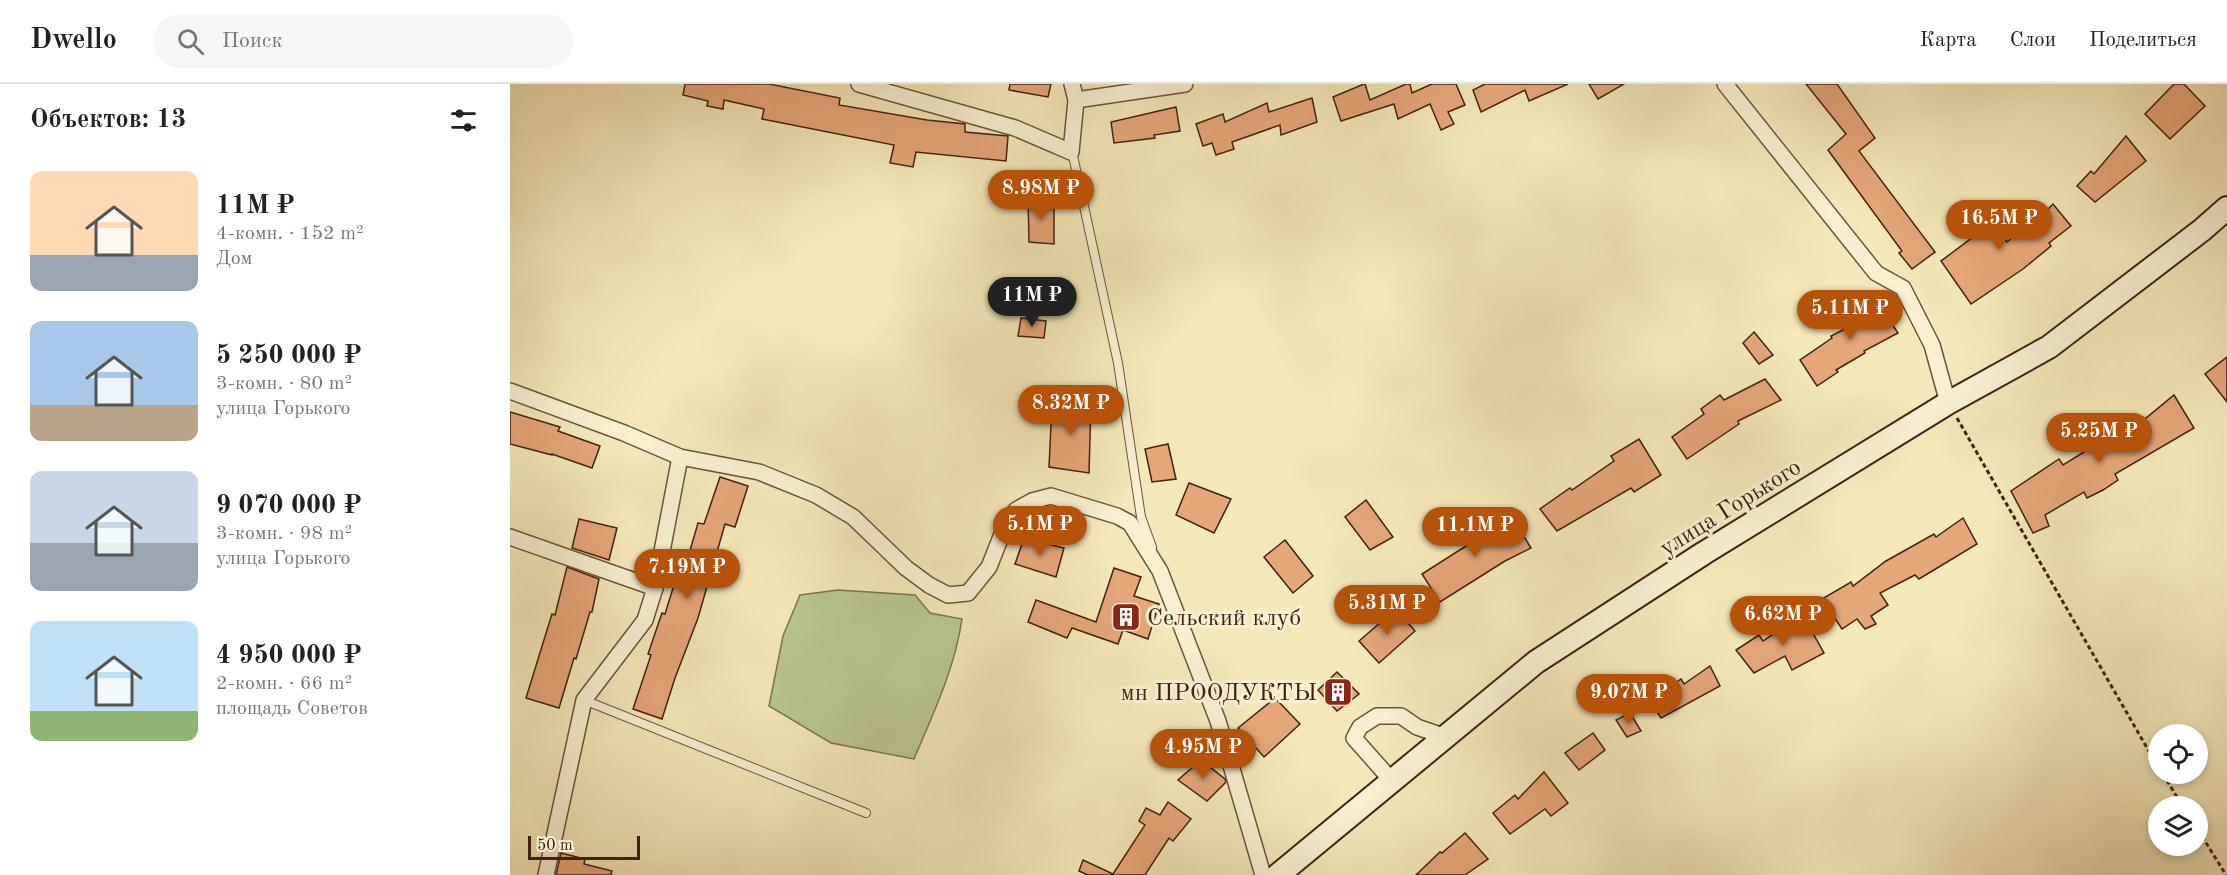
<!DOCTYPE html>
<html lang="ru">
<head>
<meta charset="utf-8">
<style>
	:root { --surface:#fff; --page:#f6f6f6; --text:#222; --muted:#767676; --line:#e0e0e0; --accent:#b45309 }
	body { margin:0; font-family:"Old Standard TT",serif; background:var(--page); color:var(--text); height:100vh; display:flex; flex-direction:column; font-size:22px; white-space:nowrap }
	* { box-sizing:border-box; margin:0 }
	p { font-size:20px; color:var(--muted) }
	.icon { flex:none; width:33px; height:33px; fill:none; stroke:currentColor; stroke-width:2; stroke-linecap:round; stroke-linejoin:round }
	.map { position:relative; flex:1; overflow:hidden }
	.panel { display:flex; flex-direction:column; background:var(--surface); width:510px }
	.panel>* { flex:none }
	.fabs { position:absolute; left:1638px; top:640px; display:grid; gap:12px }
	.fabs a { display:grid; place-items:center; width:60px; height:60px; border-radius:50%; background:var(--surface); box-shadow:0 3px 9px #0003; font-size:30px }
	.scale { position:absolute; left:18px; bottom:15px; width:112px; box-sizing:border-box; padding-left:6px; border:3px solid #422111; border-top:0; font-size:16px; line-height:21px; white-space:nowrap; color:#422111; -webkit-text-stroke:4px #f8f0d1; paint-order:stroke }
	.price { position:absolute; translate:-50% -51px; padding:0 14px; border-radius:21px; background:var(--accent); color:#fff; font-size:20px; line-height:39px; filter:drop-shadow(0 2px 3px #0008) }
	.price::after { content:''; position:absolute; left:50%; top:36px; width:18px; height:14px; margin-left:-9px; background:inherit; clip-path:polygon(0 0,100% 0,50% 100%) }
	.price.on { background:#222; color:#fff }
	ul { padding:0; list-style:none }
	li { display:flex; align-items:center; gap:18px; height:150px; padding:0 30px }
	li span { display:grid; place-items:center; flex:none; width:168px; height:120px; border-radius:12px; color:#555 }
	li>.icon { margin-inline-start:auto }
	span .icon { width:72px; height:72px; fill:#fffc; stroke-width:1 }
	li b { font-size:26px }
	h2 { display:flex; justify-content:space-between; align-items:center; height:72px; padding:0 30px; font-size:26px }
	header { display:flex; align-items:center; gap:36px; box-sizing:border-box; height:84px; padding:0 30px; background:var(--surface); border-bottom:2px solid var(--line) }
	header strong { font-size:28px }
	nav { display:flex; gap:33px; margin-inline-start:auto; font-size:21px }
	.search { width:420px; height:54px; background:var(--page); display:flex; align-items:center; gap:15px; box-sizing:border-box; padding:0 21px; border-radius:33px; color:var(--muted); font-size:22px }
	main { display:flex; flex:1; min-height:0 }
	.map>svg:first-child { display:block }
	.green { fill:#b8c691; stroke:#7d7451; stroke-width:1.5 }
	.building { fill:#e5a678; stroke:#422111; stroke-width:1.5 }
	.lines { fill:none; stroke-linecap:round; stroke-linejoin:round }
	.service-casing { stroke:#6e533b; stroke-width:10 }
	.minor-casing { stroke:#6e533b; stroke-width:18 }
	.secondary-casing { stroke:#422111; stroke-width:26 }
	.path { stroke:#422111; stroke-width:3; stroke-dasharray:4.5 3; stroke-linecap:butt }
	.service { stroke:#f8f0d1; stroke-width:8 }
	.minor { stroke:#f8f0d1; stroke-width:15 }
	.secondary { stroke:#f8f0d1; stroke-width:22 }
	.labels { text-anchor:middle; stroke-width:6; stroke-linejoin:round; paint-order:stroke }
	.street-label { font-size:24px; fill:#422111; stroke:#f8f0d1 }
	.poi-label { font-size:24px; fill:#422111; stroke:#f8f0d1; text-anchor:start }
</style>
</head>
<body>
<header>
<strong>Dwello</strong>
<div class="search"><svg class="icon" aria-label="search" viewBox="0 0 24 24"><circle cx="10" cy="10" r="6"/><path d="M15 15l6 6"/></svg>Поиск</div>
<nav><a>Карта</a><a>Слои</a><a>Поделиться</a></nav>
</header>
<main>
<section class="panel">
<h2>Объектов: 13<svg class="icon" aria-label="filters" viewBox="0 0 24 24"><path d="M4 7h16M4 17h16"/><circle cx="9" cy="7" r="2"/><circle cx="15" cy="17" r="2"/></svg></h2>
<ul>
<li><span style="background:linear-gradient(#ffd9b3 70%,#9aa5b1 0)"><svg class="icon" aria-label="home" viewBox="0 0 24 24"><path d="M3 11l9-7 9 7M6 9v11h12V9"/></svg></span><div><b>11M ₽</b><p>4-комн. · 152 m²</p><p>Дом</p></div></li>
<li><span style="background:linear-gradient(#a9c7e8 70%,#b9a48a 0)"><svg class="icon" aria-label="home" viewBox="0 0 24 24"><path d="M3 11l9-7 9 7M6 9v11h12V9"/></svg></span><div><b>5 250 000 ₽</b><p>3-комн. · 80 m²</p><p>улица Горького</p></div></li>
<li><span style="background:linear-gradient(#c9d6e8 60%,#9aa5b1 0)"><svg class="icon" aria-label="home" viewBox="0 0 24 24"><path d="M3 11l9-7 9 7M6 9v11h12V9"/></svg></span><div><b>9 070 000 ₽</b><p>3-комн. · 98 m²</p><p>улица Горького</p></div></li>
<li><span style="background:linear-gradient(#bfe0f5 75%,#8fb573 0)"><svg class="icon" aria-label="home" viewBox="0 0 24 24"><path d="M3 11l9-7 9 7M6 9v11h12V9"/></svg></span><div><b>4 950 000 ₽</b><p>2-комн. · 66 m²</p><p>площадь Советов</p></div></li>
</ul>
</section>
<div class="map">
<svg width="1717" height="791" viewBox="0 0 1717 791">
	<rect width="100%" height="100%" fill="#f4e8b8"/>
	<filter id="stains"><feTurbulence type="fractalNoise" baseFrequency=".00333" numOctaves="4"/><feColorMatrix values="0 0 0 0 .2 0 0 0 0 .09 0 0 0 0 .02 0 0 0 .5 -.17"/></filter>
	<radialGradient id="worn" r=".72"><stop offset=".6" stop-color="#630" stop-opacity="0"/><stop offset="1" stop-color="#630" stop-opacity=".3"/></radialGradient>
	<path class="green" d="M 328,506 L 405,511 L 420,529 L 452,535 C 445,584 423,630 404,675 L 321,659 L 259,622 L 273,552 L 290,511 Z"/>
	<g class="building">
		<path d="M 175,0 L 259,0 L 330,14 L 329,21 L 417,36 L 455,40 L 455,48 L 498,52 L 496,77 L 406,68 L 403,83 L 380,79 L 384,61 L 252,35 L 254,25 L 214,16 L 213,25 L 197,22 L 198,17 L 173,11 Z"/>
		<path d="M 500,0 L 541,0 L 538,13 L 499,6 Z"/>
		<path d="M 854,0 L 855,0 L 860,16 L 896,0 L 900,0 L 902,9 L 922,0 L 946,0 L 955,21 L 938,28 L 944,40 L 931,46 L 920,20 L 888,35 L 884,20 L 831,37 L 823,13 Z"/>
		<path d="M 975,0 L 1058,0 L 1019,17 L 1015,6 L 971,28 L 963,6 Z"/>
		<path d="M 1079,0 L 1114,0 L 1088,15 Z"/>
		<path d="M 1296,0 L 1327,0 L 1365,54 L 1349,67 L 1425,168 L 1402,185 L 1389,169 L 1392,167 L 1318,66 L 1336,50 Z"/>
		<path d="M 1664,0 L 1674,0 L 1695,22 L 1660,55 L 1635,30 Z"/>
		<path d="M 802,14 L 807,38 L 771,51 L 770,41 L 722,58 L 724,65 L 706,71 L 702,59 L 693,62 L 686,40 L 713,30 L 715,38 L 757,19 L 759,28 Z"/>
		<path d="M 666,23 L 670,47 L 644,51 L 645,54 L 604,59 L 601,38 Z"/>
		<path d="M 1616,52 L 1636,77 L 1585,118 L 1567,102 L 1581,87 L 1584,90 Z"/>
		<path d="M 518,115 L 544,115 L 544,160 L 519,158 Z"/>
		<path d="M 1469,117 L 1497,158 L 1521,138 L 1523,140 L 1543,120 L 1561,142 L 1539,159 L 1541,162 L 1513,185 L 1461,220 L 1431,177 L 1467,150 L 1453,132 Z"/>
		<path d="M 1362,210 L 1388,249 L 1354,267 L 1355,269 L 1326,286 L 1328,288 L 1307,302 L 1290,276 L 1322,254 L 1321,252 L 1348,238 L 1339,226 Z"/>
		<path d="M 511,234 L 536,237 L 534,254 L 508,252 Z"/>
		<path d="M 1244,248 L 1263,271 L 1249,280 L 1233,259 Z"/>
		<path d="M 1717,273 L 1717,318 L 1695,290 Z"/>
		<path d="M 1255,295 L 1271,316 L 1228,337 L 1229,340 L 1177,375 L 1162,353 L 1194,330 L 1191,325 L 1210,311 L 1214,316 Z"/>
		<path d="M 1664,311 L 1684,344 L 1605,390 L 1608,396 L 1593,406 L 1577,414 L 1574,408 L 1535,431 L 1539,442 L 1523,449 L 1501,407 L 1549,375 L 1553,381 L 1590,358 L 1636,334 Z"/>
		<path d="M 581,318 L 579,389 L 539,383 L 542,319 Z"/>
		<path d="M 0,328 L 50,343 L 48,347 L 90,362 L 82,384 L 42,370 L 42,371 L 0,360 Z"/>
		<path d="M 1129,355 L 1151,391 L 1124,408 L 1121,404 L 1047,447 L 1030,425 L 1060,404 L 1062,406 L 1104,377 L 1101,372 Z"/>
		<path d="M 658,360 L 666,395 L 642,398 L 635,365 Z"/>
		<path d="M 210,393 L 238,402 L 225,443 L 215,440 L 188,534 L 165,594 L 152,635 L 123,625 L 141,571 L 138,570 L 152,529 L 155,530 L 169,485 L 174,487 L 188,439 L 194,440 Z"/>
		<path d="M 679,399 L 721,415 L 704,449 L 666,431 Z"/>
		<path d="M 856,416 L 883,453 L 860,466 L 835,433 Z"/>
		<path d="M 1453,434 L 1467,460 L 1409,495 L 1405,491 L 1370,509 L 1378,521 L 1361,532 L 1366,540 L 1355,545 L 1347,535 L 1332,545 L 1312,515 L 1341,498 L 1343,502 L 1376,477 L 1424,450 L 1426,453 Z"/>
		<path d="M 69,435 L 107,444 L 99,476 L 62,464 Z"/>
		<path d="M 963,436 L 976,458 L 1004,436 L 1021,464 L 995,477 L 930,518 L 912,490 L 956,462 L 946,447 Z"/>
		<path d="M 514,454 L 554,464 L 546,493 L 505,480 Z"/>
		<path d="M 775,456 L 803,492 L 783,509 L 754,473 Z"/>
		<path d="M 57,483 L 89,495 L 82,528 L 80,528 L 66,575 L 64,574 L 49,624 L 16,614 L 42,530 L 45,531 Z"/>
		<path d="M 604,484 L 631,493 L 624,512 L 649,520 L 638,555 L 613,546 L 608,560 L 562,544 L 557,554 L 518,538 L 526,516 L 586,538 Z"/>
		<path d="M 886,525 L 905,547 L 869,579 L 849,557 Z"/>
		<path d="M 1292,530 L 1314,569 L 1282,586 L 1275,572 L 1244,589 L 1226,566 L 1249,551 L 1253,557 Z"/>
		<path d="M 1200,582 L 1210,602 L 1151,634 L 1140,617 L 1171,595 L 1174,600 Z"/>
		<path d="M 827,588 L 849,610 L 827,627 L 808,606 Z"/>
		<path d="M 765,614 L 790,640 L 754,673 L 728,644 Z"/>
		<path d="M 1120,629 L 1131,647 L 1117,653 L 1106,636 Z"/>
		<path d="M 1083,649 L 1095,666 L 1069,686 L 1055,669 Z"/>
		<path d="M 691,676 L 715,695 L 716,698 L 697,717 L 668,696 Z"/>
		<path d="M 1034,688 L 1058,719 L 1041,732 L 1035,725 L 1000,750 L 983,729 L 1005,711 L 1008,715 Z"/>
		<path d="M 658,718 L 681,735 L 663,757 L 659,754 L 635,791 L 578,791 L 569,787 L 573,776 L 603,790 L 635,741 L 629,737 L 636,724 L 650,731 Z"/>
		<path d="M 955,749 L 978,775 L 955,791 L 906,791 L 930,768 L 932,769 Z"/>
		<path d="M 51,769 L 75,775 L 74,780 L 102,787 L 101,791 L 46,791 Z"/>
	</g>
	<g class="lines">
		<g class="service-casing">
			<g id="service">
				<path d="M 562,67 L 608,279 L 631,433 L 642,463"/>
				<path d="M 74,616 L 356,729"/>
			</g>
		</g>
		<g class="minor-casing">
			<g id="minor">
				<path d="M 349,0 L 505,44 L 561,68 L 566,16 L 675,0"/>
				<path d="M 562,0 L 566,16"/>
				<path d="M 1215,0 L 1366,189 L 1393,204 L 1422,261 L 1438,319"/>
				<path d="M 0,307 L 114,349 L 170,373 L 249,388 L 306,411 L 343,433 L 396,484 L 419,501 L 438,511 L 458,509 L 479,483 L 496,440 L 506,426 L 522,417 L 541,412 L 607,432 L 620,439 L 650,487 L 708,637 L 753,791"/>
				<path d="M 0,453 L 145,504"/>
				<path d="M 879,701 L 875,689 L 844,654 L 850,643 L 867,632 L 891,632 L 907,643 L 936,653"/>
				<path d="M 36,791 L 74,616 L 135,536 L 145,504 L 170,373"/>
			</g>
		</g>
		<g class="secondary-casing">
			<path id="secondary" d="M 768,791 L 1026,578 L 1194,469 L 1438,319 L 1539,263 L 1692,146 L 1717,124"/>
		</g>
		<g class="path">
			<path d="M 1447,334 L 1648,683"/>
			<path d="M 1653,690 L 1673,723"/>
			<path d="M 1688,746 L 1716,791"/>
		</g>
		<use href="#service" class="service"/>
		<use href="#minor" class="minor"/>
		<use href="#secondary" class="secondary"/>
	</g>
	<defs>
		<g id="building-square" transform="scale(1.5)"><rect x="-9" y="-9" width="18" height="18" rx="4" fill="#8f2418" stroke="#f8f0d1"/><path d="M-4-6H4V6H1V3H-1V6H-4ZM-2.5-4.3h1.7v1.8h-1.7ZM.8-4.3h1.7v1.8H.8ZM-2.5-1h1.7V.8h-1.7ZM.8-1h1.7V.8H.8Z" fill="#fff"/></g>
	</defs>
	<g fill-rule="evenodd">
		<use href="#building-square" x="616" y="533"/>
		<use href="#building-square" x="828" y="608"/>
	</g>
	<g class="labels">
		<g class="street-label">
			<text transform="translate(1220 423) rotate(-32)" y="8">улица Горького</text>
		</g>
		<g class="poi-label">
			<text x="637" y="541">Сельский клуб</text>
			<text x="807" y="616" text-anchor="end">мн ПРООДУКТЫ</text>
		</g>
	</g>
	<rect width="100%" height="100%" filter="url(#stains)"/>
	<rect width="100%" height="100%" fill="url(#worn)"/>
</svg>
<div class="fabs">
<a><svg class="icon" aria-label="locate" viewBox="0 0 24 24"><circle cx="12" cy="12" r="6"/><path d="M12 2v4M12 18v4M2 12h4M18 12h4"/></svg></a>
<a><svg class="icon" aria-label="layers" viewBox="0 0 24 24"><path d="M12 4l9 5-9 5-9-5zM3 14l9 5 9-5"/></svg></a>
</div>
<div class="scale">50 m</div>
<b class="price" style="left:531px;top:137px">8.98M ₽</b>
<b class="price" style="left:1489px;top:167px">16.5M ₽</b>
<b class="price on" style="left:522px;top:244px">11M ₽</b>
<b class="price" style="left:1340px;top:257px">5.11M ₽</b>
<b class="price" style="left:561px;top:352px">8.32M ₽</b>
<b class="price" style="left:1589px;top:380px">5.25M ₽</b>
<b class="price" style="left:530px;top:473px">5.1M ₽</b>
<b class="price" style="left:965px;top:474px">11.1M ₽</b>
<b class="price" style="left:177px;top:516px">7.19M ₽</b>
<b class="price" style="left:877px;top:552px">5.31M ₽</b>
<b class="price" style="left:1273px;top:563px">6.62M ₽</b>
<b class="price" style="left:1119px;top:641px">9.07M ₽</b>
<b class="price" style="left:693px;top:696px">4.95M ₽</b>
</div>
</main>
</body>
</html>
